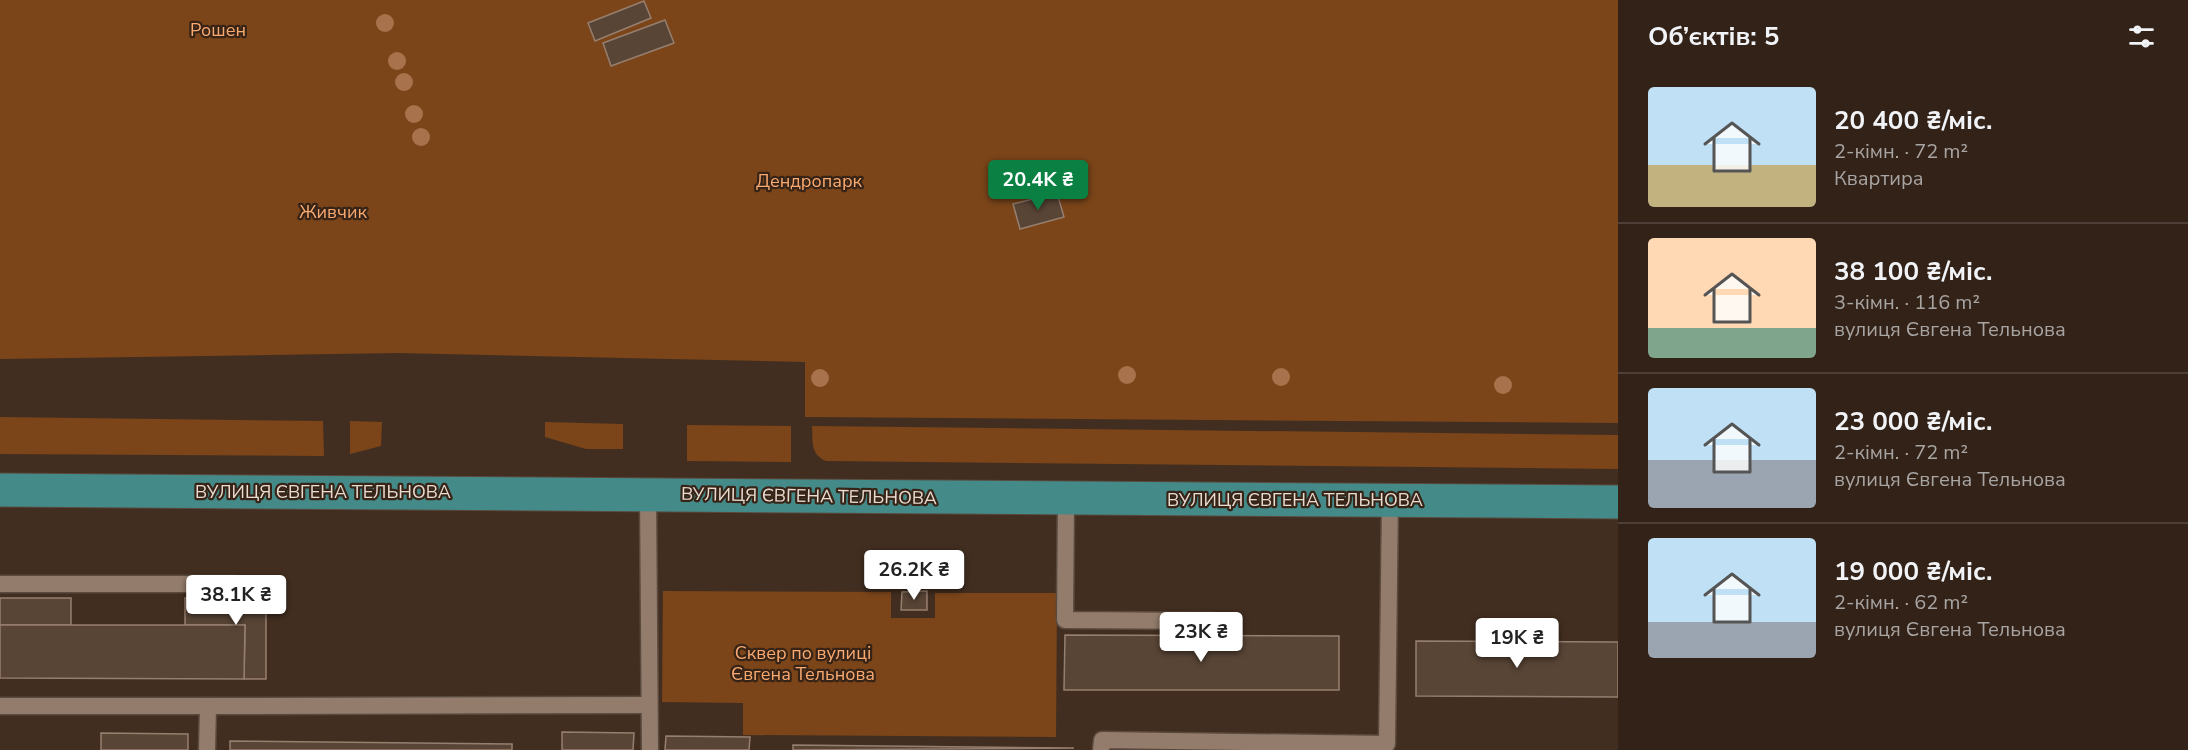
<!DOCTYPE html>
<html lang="uk">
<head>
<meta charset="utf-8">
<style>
	:root { --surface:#322218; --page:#3a2a21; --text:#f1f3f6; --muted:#a8a4a2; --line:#4d3f37; --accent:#0b8043 }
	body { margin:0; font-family:"Nunito Sans",sans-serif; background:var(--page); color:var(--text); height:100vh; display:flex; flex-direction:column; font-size:22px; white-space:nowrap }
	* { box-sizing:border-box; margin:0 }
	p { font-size:20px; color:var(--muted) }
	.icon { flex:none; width:33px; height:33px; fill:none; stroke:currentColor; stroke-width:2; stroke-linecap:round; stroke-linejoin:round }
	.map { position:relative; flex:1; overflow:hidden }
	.drawer { display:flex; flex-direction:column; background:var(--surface); width:570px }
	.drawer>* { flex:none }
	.price { position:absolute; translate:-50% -51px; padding:0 14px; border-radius:6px; background:#fff; color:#222; font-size:20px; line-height:39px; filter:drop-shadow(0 2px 3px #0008) }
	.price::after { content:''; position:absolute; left:50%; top:36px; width:18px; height:14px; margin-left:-9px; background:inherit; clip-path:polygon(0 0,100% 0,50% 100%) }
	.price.selected { background:var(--accent); color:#fff }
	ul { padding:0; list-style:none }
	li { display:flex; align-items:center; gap:18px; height:150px; padding:0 30px }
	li+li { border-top:2px solid var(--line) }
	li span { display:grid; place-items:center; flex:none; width:168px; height:120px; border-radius:6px; color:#555 }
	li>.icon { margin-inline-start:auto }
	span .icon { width:72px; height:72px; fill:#fffc; stroke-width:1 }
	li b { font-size:26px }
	h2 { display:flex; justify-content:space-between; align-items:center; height:72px; padding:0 30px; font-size:26px }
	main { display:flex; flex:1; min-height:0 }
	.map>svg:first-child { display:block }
	.green { fill:#7b4519 }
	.building { fill:#594536; stroke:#967f6f; stroke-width:1.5 }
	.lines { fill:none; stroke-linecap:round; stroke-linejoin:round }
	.lane-casing { stroke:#5a493d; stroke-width:19 }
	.primary-casing { stroke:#5a493d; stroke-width:35 }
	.lane { stroke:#937c6c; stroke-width:16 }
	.primary { stroke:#438a89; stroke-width:33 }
	.tree { fill:#a7724c }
	.labels { text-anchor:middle; stroke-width:4.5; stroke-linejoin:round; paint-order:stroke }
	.park-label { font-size:18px; fill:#faaa70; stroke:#372417 }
	.street-label { font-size:18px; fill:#e8dbd2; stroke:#372417 }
</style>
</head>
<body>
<main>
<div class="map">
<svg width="1618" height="750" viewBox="0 0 1618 750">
	<rect width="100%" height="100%" fill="#422e20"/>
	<g class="green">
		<path d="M 0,0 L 1618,0 L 1618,423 L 809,417 L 805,417 L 805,362 L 398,353 L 0,359 Z"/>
		<path d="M 0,417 L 323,421 L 324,456 L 0,454 Z"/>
		<path d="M 350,421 L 382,422 L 381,446 L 350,454 Z"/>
		<path d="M 545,422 L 623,424 L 623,449 L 586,449 L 545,437 Z"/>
		<path d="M 687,425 L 791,426 L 791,462 L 687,461 Z"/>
		<path d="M 812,426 L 1618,435 L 1618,469 L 826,461 C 810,454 813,442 812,426 Z"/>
		<path d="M 663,591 L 891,592 L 891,618 L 935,618 L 935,593 L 1057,593 L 1056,737 L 743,735 L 743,703 L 662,702 Z"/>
	</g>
	<g class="building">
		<path d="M 644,1 L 651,18 L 595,41 L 588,23 Z"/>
		<path d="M 665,20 L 674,43 L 611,66 L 603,43 Z"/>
		<path d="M 1057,193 L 1064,217 L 1020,229 L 1013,204 Z"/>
		<path d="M 927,591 L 927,610 L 901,610 L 902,592 Z"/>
		<rect x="0" y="598" width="71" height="27"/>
		<path d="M 185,598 L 266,599 L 266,679 L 244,679 L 245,625 L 185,625 Z"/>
		<path d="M 0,625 L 245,625 L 244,679 L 0,678 Z"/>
		<path d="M 1065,635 L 1339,636 L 1339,690 L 1064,690 Z"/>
		<path d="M 1416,641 L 1618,642 L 1618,697 L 1416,696 Z"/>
		<path d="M 562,732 L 634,733 L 633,750 L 562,750 Z"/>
		<path d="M 101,733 L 188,734 L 188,750 L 101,750 Z"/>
		<path d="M 666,736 L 750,737 L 749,750 L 665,750 Z"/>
		<path d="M 230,741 L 512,744 L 512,750 L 230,750 Z"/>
		<path d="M 793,745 L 1074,748 L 793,750 Z"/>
	</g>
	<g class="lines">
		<g class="lane-casing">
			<g id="lane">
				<path d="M 648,495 L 650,750"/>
				<path d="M 1066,498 L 1065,620 L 1213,621"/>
				<path d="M 0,584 L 235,584"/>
				<path d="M 0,706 L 208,706 L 207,750"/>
				<path d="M 208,706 L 649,705"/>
				<path d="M 1101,750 L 1102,740 L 1387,744 L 1390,500"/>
			</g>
		</g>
		<g class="primary-casing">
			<path id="primary" d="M 0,490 L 1618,502"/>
		</g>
		<use href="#lane" class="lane"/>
		<use href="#primary" class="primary"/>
	</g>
	<g class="tree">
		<circle cx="385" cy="23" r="9"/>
		<circle cx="397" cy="61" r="9"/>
		<circle cx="404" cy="82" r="9"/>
		<circle cx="414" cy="114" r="9"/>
		<circle cx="421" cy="137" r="9"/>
		<circle cx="1127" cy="375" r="9"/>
		<circle cx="1281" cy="377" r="9"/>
		<circle cx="820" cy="378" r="9"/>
		<circle cx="1503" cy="385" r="9"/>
	</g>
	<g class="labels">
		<g class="park-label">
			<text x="218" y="36">Рошен</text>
			<text x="809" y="187">Дендропарк</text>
			<text x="333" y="218">Живчик</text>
			<text x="803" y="659">Сквер по вулиці<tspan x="803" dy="21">Євгена Тельнова</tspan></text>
		</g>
		<g class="street-label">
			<text x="323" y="498">ВУЛИЦЯ ЄВГЕНА ТЕЛЬНОВА</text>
			<text transform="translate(809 496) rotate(1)" y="6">ВУЛИЦЯ ЄВГЕНА ТЕЛЬНОВА</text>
			<text x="1295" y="506">ВУЛИЦЯ ЄВГЕНА ТЕЛЬНОВА</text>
		</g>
	</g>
</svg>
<b class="price selected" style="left:1038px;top:211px">20.4K ₴</b>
<b class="price" style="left:914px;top:601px">26.2K ₴</b>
<b class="price" style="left:236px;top:626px">38.1K ₴</b>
<b class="price" style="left:1201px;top:663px">23K ₴</b>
<b class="price" style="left:1517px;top:669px">19K ₴</b>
</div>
<section class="drawer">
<h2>Об’єктів: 5<svg class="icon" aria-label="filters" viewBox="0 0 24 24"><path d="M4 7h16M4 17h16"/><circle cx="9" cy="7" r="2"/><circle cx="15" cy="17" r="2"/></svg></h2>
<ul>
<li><span style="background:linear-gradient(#bfe0f5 65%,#c2b280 0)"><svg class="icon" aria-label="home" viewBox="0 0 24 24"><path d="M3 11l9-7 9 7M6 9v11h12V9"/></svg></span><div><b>20 400 ₴/міс.</b><p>2-кімн. · 72 m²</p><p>Квартира</p></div></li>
<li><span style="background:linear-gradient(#ffd9b3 75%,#7fa58c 0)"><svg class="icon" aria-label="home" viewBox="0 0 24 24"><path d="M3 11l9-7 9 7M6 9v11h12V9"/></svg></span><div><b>38 100 ₴/міс.</b><p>3-кімн. · 116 m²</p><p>вулиця Євгена Тельнова</p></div></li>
<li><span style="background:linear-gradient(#bfe0f5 60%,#9aa5b1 0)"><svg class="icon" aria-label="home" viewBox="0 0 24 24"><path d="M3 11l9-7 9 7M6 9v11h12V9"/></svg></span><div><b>23 000 ₴/міс.</b><p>2-кімн. · 72 m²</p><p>вулиця Євгена Тельнова</p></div></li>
<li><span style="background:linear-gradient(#bfe0f5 70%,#9aa5b1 0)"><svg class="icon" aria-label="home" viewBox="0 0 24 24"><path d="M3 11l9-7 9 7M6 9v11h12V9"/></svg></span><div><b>19 000 ₴/міс.</b><p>2-кімн. · 62 m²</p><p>вулиця Євгена Тельнова</p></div></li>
</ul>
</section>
</main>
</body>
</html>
